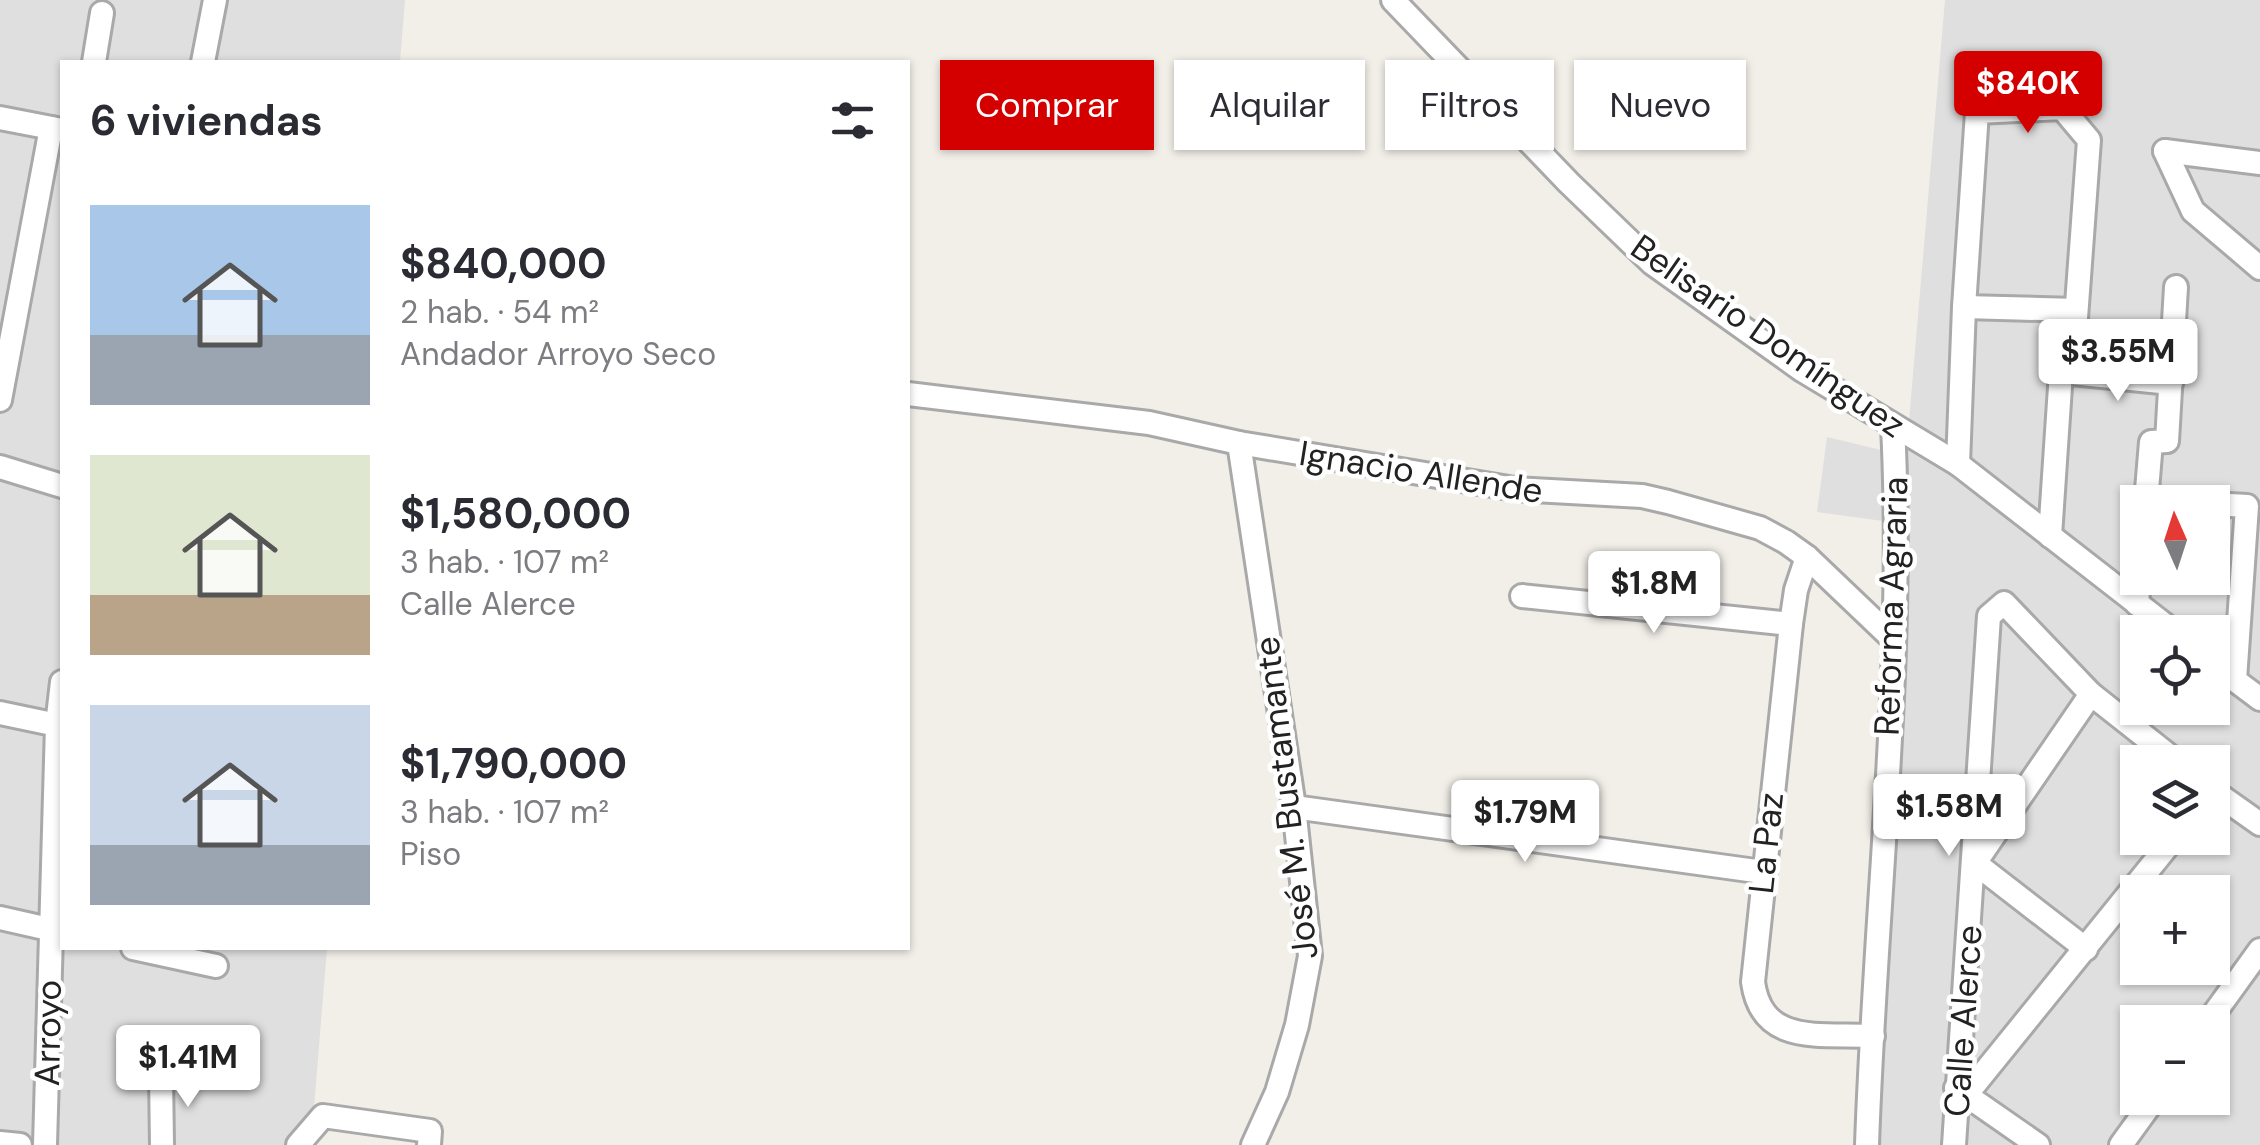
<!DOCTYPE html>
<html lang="es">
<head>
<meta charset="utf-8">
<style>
	:root { --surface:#fff; --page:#f7f7f7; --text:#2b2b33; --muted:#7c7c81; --accent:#d40000 }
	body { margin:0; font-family:"DM Sans",sans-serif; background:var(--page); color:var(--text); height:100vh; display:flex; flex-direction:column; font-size:38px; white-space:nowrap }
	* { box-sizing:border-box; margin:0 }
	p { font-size:32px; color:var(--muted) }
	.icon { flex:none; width:55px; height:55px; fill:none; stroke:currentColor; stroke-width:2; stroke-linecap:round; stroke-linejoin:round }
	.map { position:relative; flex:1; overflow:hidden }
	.sheet { position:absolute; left:60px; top:60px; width:850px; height:890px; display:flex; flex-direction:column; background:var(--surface); border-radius:0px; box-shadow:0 2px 8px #0004 }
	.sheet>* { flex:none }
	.top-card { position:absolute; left:940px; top:60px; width:950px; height:90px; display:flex; gap:20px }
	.needle { width:65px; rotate:357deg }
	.buttons { position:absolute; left:2120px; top:485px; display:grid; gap:20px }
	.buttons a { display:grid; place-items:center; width:110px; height:110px; border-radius:0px; background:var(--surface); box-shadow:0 2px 8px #0004; font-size:50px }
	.price { position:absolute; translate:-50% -85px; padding:0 22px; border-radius:10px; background:#fff; color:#222; font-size:32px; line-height:65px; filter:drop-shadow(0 2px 5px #0008) }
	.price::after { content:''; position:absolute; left:50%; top:60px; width:30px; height:22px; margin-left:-15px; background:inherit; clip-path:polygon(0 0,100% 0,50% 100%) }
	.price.on { background:var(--accent); color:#fff }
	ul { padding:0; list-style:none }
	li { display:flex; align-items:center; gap:30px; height:250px; padding:0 30px }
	li span { display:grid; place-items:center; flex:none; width:280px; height:200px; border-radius:0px; color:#555 }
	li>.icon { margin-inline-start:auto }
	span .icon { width:120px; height:120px; fill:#fffc; stroke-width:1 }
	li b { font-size:42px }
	h2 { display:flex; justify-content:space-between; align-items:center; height:120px; padding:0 30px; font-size:42px }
	.tag { padding:0 35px; border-radius:0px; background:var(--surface); box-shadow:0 2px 8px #0004; font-size:35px; line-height:90px }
	.tag.on { background:var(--accent); color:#fff }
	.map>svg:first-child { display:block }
	.residential { fill:#e0dfdf; fill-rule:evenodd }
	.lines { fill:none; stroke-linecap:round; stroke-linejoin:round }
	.street-casing { stroke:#a9a9a9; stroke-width:28 }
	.street { stroke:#fff; stroke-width:22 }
	.labels { text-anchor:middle; stroke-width:9; stroke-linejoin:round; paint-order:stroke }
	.street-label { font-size:35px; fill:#222; stroke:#fff }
</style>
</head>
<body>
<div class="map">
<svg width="2260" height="1145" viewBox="0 0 2260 1145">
	<rect width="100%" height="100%" fill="#f2efe9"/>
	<g class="residential">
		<path d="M 0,0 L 405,0 L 400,62 L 62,62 L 62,948 L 327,948 L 311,1145 L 0,1145 Z"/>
		<path d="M 1945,0 L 2260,0 L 2260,1145 L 1873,1145 L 1905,524 L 1817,512 L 1827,437 L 1906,456 ZM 2138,502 L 2212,502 L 2212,578 L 2138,578 ZM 2138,632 L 2212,632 L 2212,708 L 2138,708 ZM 2138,762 L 2212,762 L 2212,838 L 2138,838 ZM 2138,892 L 2212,892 L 2212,968 L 2138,968 ZM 2138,1022 L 2212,1022 L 2212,1098 L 2138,1098 Z"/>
	</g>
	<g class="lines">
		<g class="street-casing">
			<g id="street">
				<path d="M 1393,0 L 1569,183 L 1652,263 L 1802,370 L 1958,464 L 2174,632"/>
				<path d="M 94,62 L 102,13"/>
				<path d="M 203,62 L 215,0"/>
				<path d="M 0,118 L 62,130"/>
				<path d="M 2165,151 L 2193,211 L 2260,268"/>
				<path d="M 2165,151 L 2260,163"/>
				<path d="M 1964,307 L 2076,310"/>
				<path d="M 2072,373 L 2171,383"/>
				<path d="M 908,394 L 1149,423 L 1239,443 L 1515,489 L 1642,496 L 1668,502 L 1760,528 L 1786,542 L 1807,557 L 1893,639"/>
				<path d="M 0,400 L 51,128"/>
				<path d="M 1239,443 L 1294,807 L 1310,956 L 1297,1025 L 1277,1092 L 1253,1145"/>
				<path d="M 1958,464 L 1964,307 L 1977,112 L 2062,108 L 2089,140 L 2072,373 L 2061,372 L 2050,536"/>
				<path d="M 0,467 L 62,486"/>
				<path d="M 2146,501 L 2174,502"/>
				<path d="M 2146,502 L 2151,442 L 2167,441 L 2176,287"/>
				<path d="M 2212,504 L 2247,506 L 2235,680"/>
				<path d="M 1807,557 L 1796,590 L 1791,624 L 1753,982 C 1762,1047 1822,1033 1873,1036"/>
				<path d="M 1522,596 L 1791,624"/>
				<path d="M 2137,604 L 2139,578"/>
				<path d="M 2212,663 L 2260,699"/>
				<path d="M 0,713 L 62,726"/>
				<path d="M 2212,790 L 2260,824"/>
				<path d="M 1294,807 L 1763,872"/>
				<path d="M 0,918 L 62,932"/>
				<path d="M 133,948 L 216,966"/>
				<path d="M 2086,949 L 1975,863 L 2091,694"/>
				<path d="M 2208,1022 L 2260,950"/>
				<path d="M 161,1074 L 162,1145"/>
				<path d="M 1956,1088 L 2038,1145"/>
				<path d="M 1966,1095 L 2174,838"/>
				<path d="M 0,1143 L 20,1145"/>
				<path d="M 45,1145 L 57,725 L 62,682"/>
				<path d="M 298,1145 L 323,1116 L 430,1131 L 429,1145"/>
				<path d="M 1867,1145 C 1875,907 1905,664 1893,426"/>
				<path d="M 1954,1145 L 1989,616 L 2004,603 L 2091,694 L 2177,762"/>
				<path d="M 2121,1145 L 2155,1098"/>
			</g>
		</g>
		<use href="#street" class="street"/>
	</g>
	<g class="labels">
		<g class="street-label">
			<text transform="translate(1768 336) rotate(35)" y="12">Belisario Domínguez</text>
			<text transform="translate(1421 472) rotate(9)" y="12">Ignacio Allende</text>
			<text transform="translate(1891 606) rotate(-88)" y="12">Reforma Agraria</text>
			<text transform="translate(1286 798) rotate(-97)" y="12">José M. Bustamante</text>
			<text transform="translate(1766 843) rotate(-84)" y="12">La Paz</text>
			<text transform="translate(1963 1021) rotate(-86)" y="12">Calle Alerce</text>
			<text transform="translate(48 1033) rotate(-89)" y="12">Arroyo</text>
		</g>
	</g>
</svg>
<div class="buttons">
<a><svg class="needle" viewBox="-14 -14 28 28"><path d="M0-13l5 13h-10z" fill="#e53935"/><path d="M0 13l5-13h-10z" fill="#7c7c81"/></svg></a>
<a><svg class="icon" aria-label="locate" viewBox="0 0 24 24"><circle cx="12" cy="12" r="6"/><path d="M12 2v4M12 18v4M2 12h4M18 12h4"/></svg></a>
<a><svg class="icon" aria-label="layers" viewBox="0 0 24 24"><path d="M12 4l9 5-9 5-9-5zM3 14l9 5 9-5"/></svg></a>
<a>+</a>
<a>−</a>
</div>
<b class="price on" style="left:2028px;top:136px">$840K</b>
<b class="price" style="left:2118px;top:404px">$3.55M</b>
<b class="price" style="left:1654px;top:636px">$1.8M</b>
<b class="price" style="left:1949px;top:859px">$1.58M</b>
<b class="price" style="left:1525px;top:865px">$1.79M</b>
<b class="price" style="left:188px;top:1110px">$1.41M</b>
<div class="top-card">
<a class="tag on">Comprar</a>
<a class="tag">Alquilar</a>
<a class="tag">Filtros</a>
<a class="tag">Nuevo</a>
</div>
<section class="sheet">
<h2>6 viviendas<svg class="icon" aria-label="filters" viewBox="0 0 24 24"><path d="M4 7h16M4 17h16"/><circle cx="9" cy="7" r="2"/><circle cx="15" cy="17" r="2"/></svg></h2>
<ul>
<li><span style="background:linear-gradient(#a9c7e8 65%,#9aa5b1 0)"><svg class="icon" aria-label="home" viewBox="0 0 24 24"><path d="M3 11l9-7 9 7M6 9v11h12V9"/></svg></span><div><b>$840,000</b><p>2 hab. · 54 m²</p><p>Andador Arroyo Seco</p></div></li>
<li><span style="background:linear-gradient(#dfe7d0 70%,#b9a48a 0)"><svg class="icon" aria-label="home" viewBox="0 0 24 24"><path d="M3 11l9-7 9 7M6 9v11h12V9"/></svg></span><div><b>$1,580,000</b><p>3 hab. · 107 m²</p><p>Calle Alerce</p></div></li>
<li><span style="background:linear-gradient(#c9d6e8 70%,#9aa5b1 0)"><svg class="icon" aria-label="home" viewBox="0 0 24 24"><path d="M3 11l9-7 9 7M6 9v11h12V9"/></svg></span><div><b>$1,790,000</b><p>3 hab. · 107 m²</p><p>Piso</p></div></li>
</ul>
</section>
</div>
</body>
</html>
